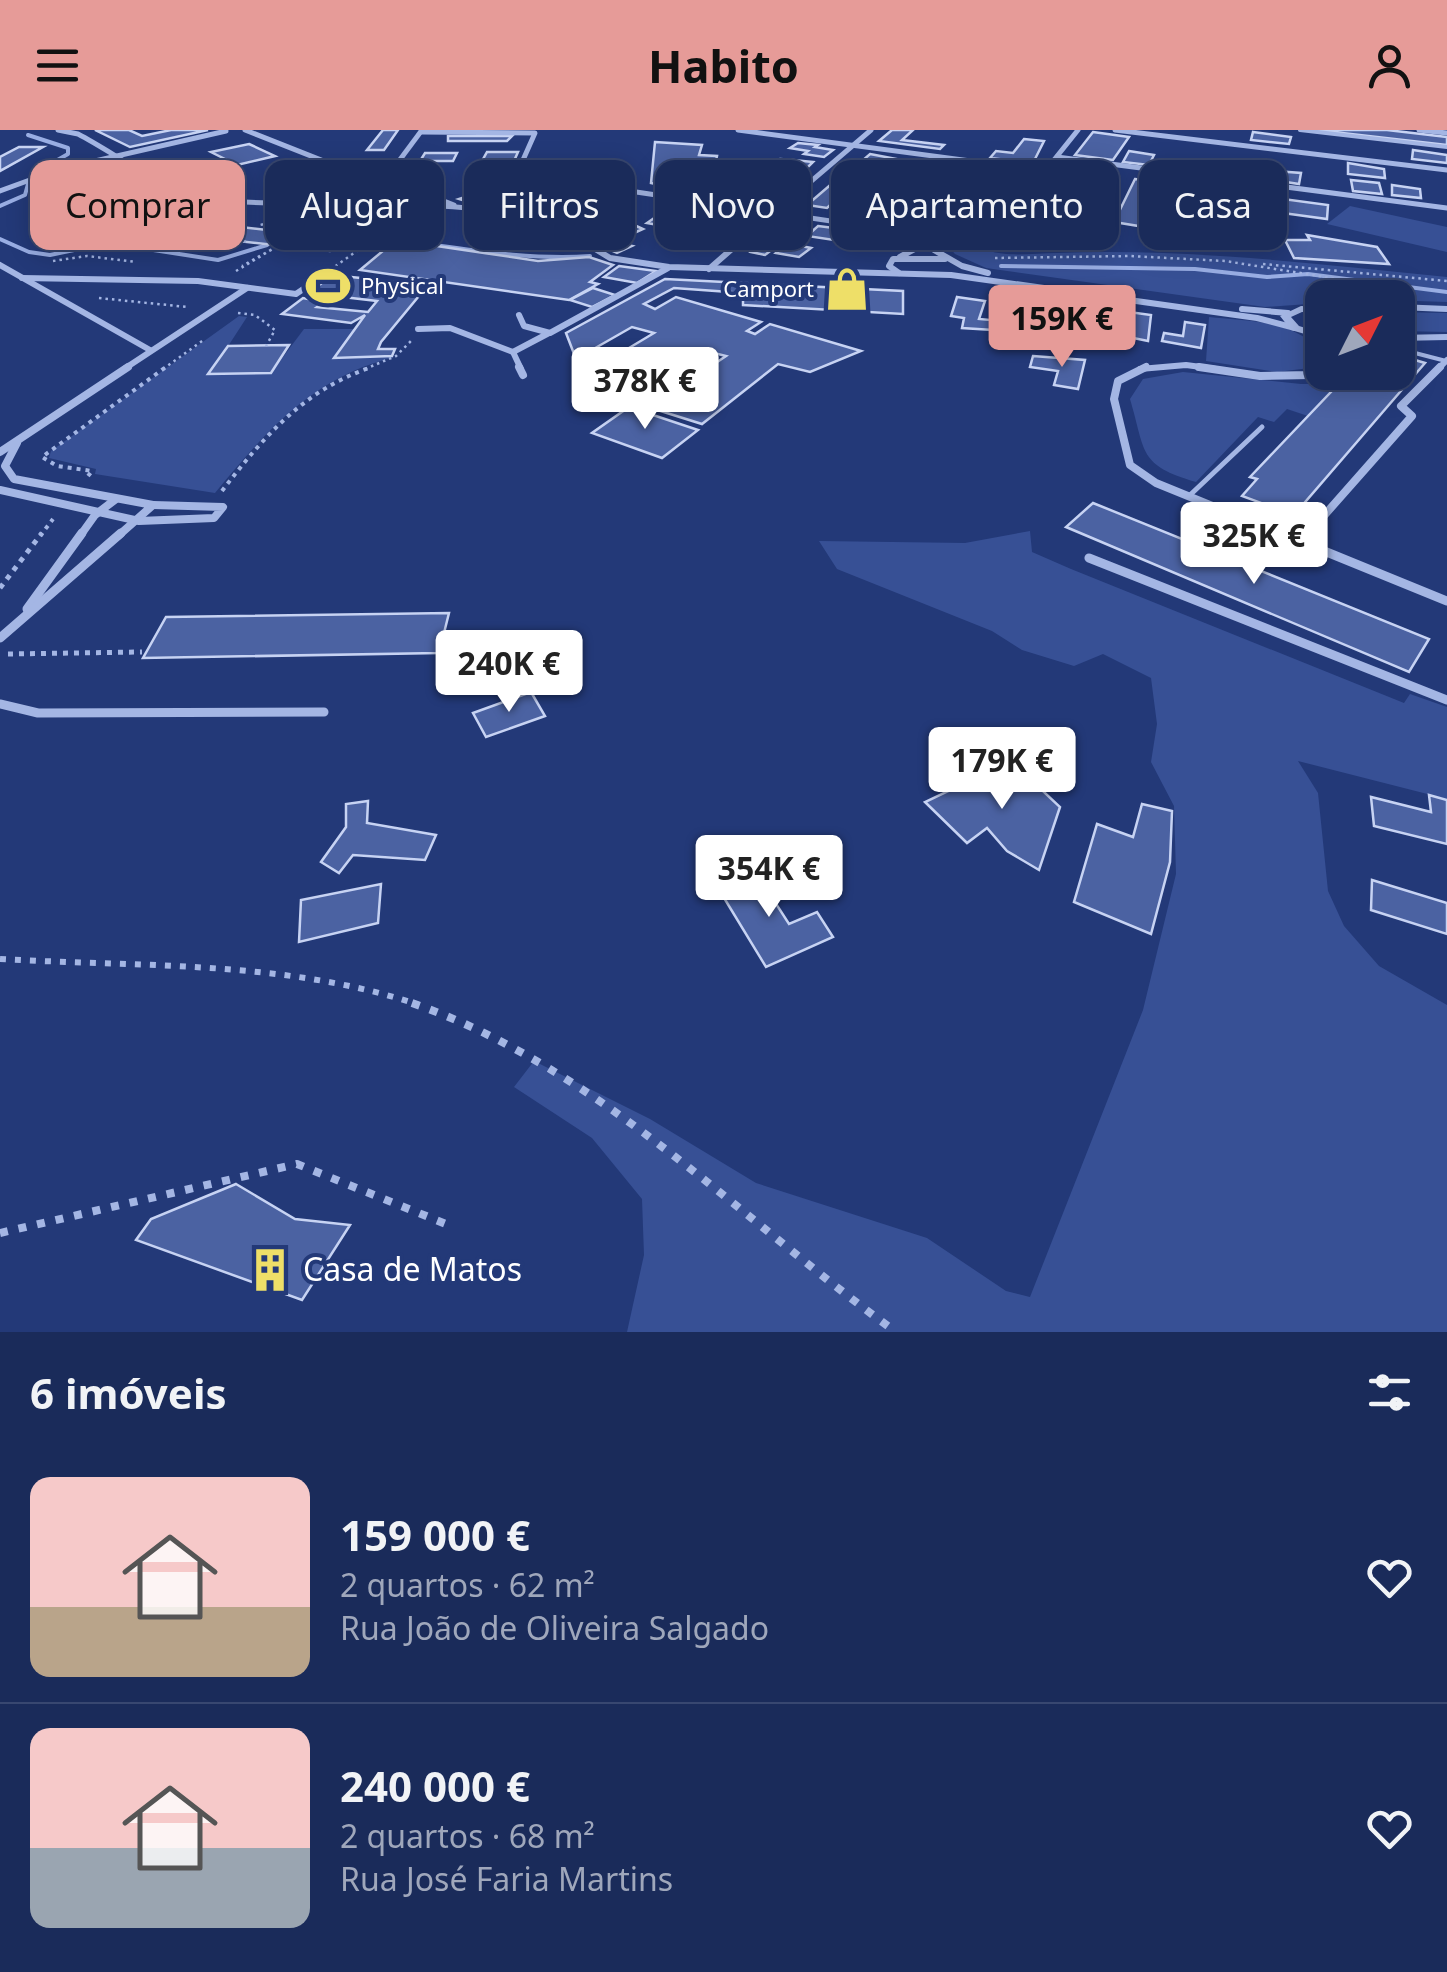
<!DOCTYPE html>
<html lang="pt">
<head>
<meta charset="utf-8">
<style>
	:root { --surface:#1a2b5a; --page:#273763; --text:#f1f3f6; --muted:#9fa7bb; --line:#384770; --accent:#e69b98 }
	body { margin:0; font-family:"Noto Sans",sans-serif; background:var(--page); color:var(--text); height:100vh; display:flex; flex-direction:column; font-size:38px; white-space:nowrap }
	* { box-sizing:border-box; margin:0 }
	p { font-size:32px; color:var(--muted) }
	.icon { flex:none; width:55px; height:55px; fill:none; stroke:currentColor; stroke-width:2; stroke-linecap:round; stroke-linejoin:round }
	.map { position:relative; height:1202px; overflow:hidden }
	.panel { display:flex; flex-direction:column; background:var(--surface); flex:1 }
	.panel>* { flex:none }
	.guide { position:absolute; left:30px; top:30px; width:1388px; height:90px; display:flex; gap:20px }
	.needle { width:65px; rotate:48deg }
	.controls { position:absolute; left:1305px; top:150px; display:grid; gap:20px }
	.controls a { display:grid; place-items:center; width:110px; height:110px; border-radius:20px; background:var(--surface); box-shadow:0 5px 25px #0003,0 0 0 2px var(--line); font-size:50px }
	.price { position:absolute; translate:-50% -85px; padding:0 22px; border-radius:10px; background:#fff; color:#222; font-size:32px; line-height:65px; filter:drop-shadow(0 2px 5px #0008) }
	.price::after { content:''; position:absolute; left:50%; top:60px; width:30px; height:22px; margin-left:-15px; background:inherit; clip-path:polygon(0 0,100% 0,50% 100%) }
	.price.selected { background:var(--accent); color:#111 }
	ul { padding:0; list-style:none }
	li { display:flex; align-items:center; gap:30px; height:250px; padding:0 30px }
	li+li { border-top:2px solid var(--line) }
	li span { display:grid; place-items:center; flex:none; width:280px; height:200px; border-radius:20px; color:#555 }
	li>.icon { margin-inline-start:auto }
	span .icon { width:120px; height:120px; fill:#fffc; stroke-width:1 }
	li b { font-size:42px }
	h2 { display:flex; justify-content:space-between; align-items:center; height:120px; padding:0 30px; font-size:42px }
	.chip { padding:0 35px; border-radius:20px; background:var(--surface); box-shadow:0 5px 25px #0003,0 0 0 2px var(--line); font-size:35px; line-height:90px }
	.chip.selected { background:var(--accent); color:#111 }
	header { display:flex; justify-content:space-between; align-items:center; height:130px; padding:0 30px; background:var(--accent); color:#111; font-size:45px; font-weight:700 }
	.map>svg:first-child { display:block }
	.green { fill:#375095 }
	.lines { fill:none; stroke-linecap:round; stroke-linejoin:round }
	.stream { stroke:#99aee4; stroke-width:4 }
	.building { fill:#4b62a2; stroke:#c7d3f3; stroke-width:2.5; fill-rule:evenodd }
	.path-far4 { stroke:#a4b6e4; stroke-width:2.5; stroke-dasharray:2.5 4; stroke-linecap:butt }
	.path-far3 { stroke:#a4b6e4; stroke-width:4; stroke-dasharray:4 5; stroke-linecap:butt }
	.path-far2 { stroke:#a4b6e4; stroke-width:5; stroke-dasharray:5 6; stroke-linecap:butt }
	.path-far1 { stroke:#a4b6e4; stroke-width:6; stroke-dasharray:6 9; stroke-linecap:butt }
	.path { stroke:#a4b6e4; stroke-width:8; stroke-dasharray:8 11; stroke-linecap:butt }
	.service-far1 { stroke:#a4b6e4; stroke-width:4 }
	.service { stroke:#a4b6e4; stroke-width:5 }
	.minor-far3 { stroke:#a4b6e4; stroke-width:5 }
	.minor-far2 { stroke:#a4b6e4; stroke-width:6 }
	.minor-far1 { stroke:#a4b6e4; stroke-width:8 }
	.minor { stroke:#a4b6e4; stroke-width:9 }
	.tertiary { fill:#a4b6e4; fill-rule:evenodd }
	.labels { text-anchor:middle; stroke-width:8; stroke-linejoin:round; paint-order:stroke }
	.far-poi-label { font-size:22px; fill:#fff; stroke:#233978; text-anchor:start }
	.near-poi-label { font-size:32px; fill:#fff; stroke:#233978; text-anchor:start }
</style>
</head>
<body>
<header><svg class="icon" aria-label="menu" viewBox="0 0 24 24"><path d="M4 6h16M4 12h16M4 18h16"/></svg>Habito<svg class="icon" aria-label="person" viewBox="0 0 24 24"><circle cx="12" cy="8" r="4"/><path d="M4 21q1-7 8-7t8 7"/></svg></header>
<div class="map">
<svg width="1447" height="1202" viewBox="0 0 1447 1202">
	<rect width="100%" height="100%" fill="#233978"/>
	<g class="green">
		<path d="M 1350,76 L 1447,97 L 1447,122 L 1327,94 Z"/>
		<path d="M 964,104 C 986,132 1025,123 1057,123 C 1188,118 1317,134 1447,147 L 1447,172 L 1322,168 L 1322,173 L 1265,177 L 986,138 L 955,124 L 945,113 Z"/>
		<path d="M 1398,182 L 1447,183 L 1447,202 L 1398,201 Z"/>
		<path d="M 239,186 L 247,187 L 210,244 L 271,243 L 304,199 L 354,199 L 335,227 L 394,227 C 312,248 266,301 215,363 L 95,344 L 96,339 L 49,328 L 51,321 Z"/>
		<path d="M 1209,187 C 1243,191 1302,189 1320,225 L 1310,238 L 1277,242 L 1206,231 Z"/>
		<path d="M 1183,242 L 1301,254 L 1317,254 L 1330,243 L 1350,243 L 1308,286 L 1287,279 L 1274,292 L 1258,287 L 1196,352 C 1138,335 1146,323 1130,269 L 1143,249 Z"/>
		<path d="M 1030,401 L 1032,422 L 1071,439 L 1404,573 L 1410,564 L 1447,577 L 1447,669 L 1298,631 L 1318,663 L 1328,761 L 1344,796 L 1379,836 L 1447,875 L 1447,1202 L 627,1202 L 644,1125 L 642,1069 L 592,1008 L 514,957 L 534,931 L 650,989 L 756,1053 L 927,1108 L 1006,1161 L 1030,1167 L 1143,880 L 1176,744 L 1174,676 L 1151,632 L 1157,594 L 1151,548 L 1103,524 L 1074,536 L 1022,520 L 992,501 L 837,439 L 819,411 L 965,413 Z"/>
	</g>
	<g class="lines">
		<g class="stream">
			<path d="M 28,5 L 68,18 L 68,24 L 47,36"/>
			<path d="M 0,76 L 25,65 L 28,54"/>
			<path d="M 326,104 C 414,107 502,132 590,126"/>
			<path d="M 0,109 L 29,122 L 50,125 L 108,113 L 218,130 L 267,115"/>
			<path d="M 1001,136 L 1195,139 L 1267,147 L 1308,144 L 1447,162"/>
		</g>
	</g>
	<g class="building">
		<path d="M 95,0 L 129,0 L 142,6 L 171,0 L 208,0 L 130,17 Z"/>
		<path d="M 383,0 L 398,0 L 384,20 L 367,20 Z"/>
		<path d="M 892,0 L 913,0 L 902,10 L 944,15 L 940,19 L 879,11 Z"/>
		<path d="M 1316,0 L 1387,0 L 1447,7 L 1447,15 Z"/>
		<path d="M 1093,2 L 1129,7 L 1113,30 L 1075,25 Z"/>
		<path d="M 1253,2 L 1291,7 L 1289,14 L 1251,10 Z"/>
		<path d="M 448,6 L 512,6 L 507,11 L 448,11 Z"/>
		<path d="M 1024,9 L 1044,11 L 1033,33 L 990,28 L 996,21 L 1013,23 Z"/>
		<path d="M 655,12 L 702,15 L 699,25 L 717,26 L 716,31 L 682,31 L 680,48 L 708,48 L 712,56 L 700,64 L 651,53 Z"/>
		<path d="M 798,13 L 818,15 L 815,17 L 833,20 L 824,27 L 804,24 L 808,21 L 790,18 Z"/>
		<path d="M 249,14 L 275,26 L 237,35 L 211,22 Z"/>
		<path d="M 19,17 L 43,17 L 0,41 L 0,27 Z"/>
		<path d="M 1413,20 L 1447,25 L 1447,33 L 1412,29 Z"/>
		<path d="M 1129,21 L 1154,25 L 1149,35 L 1123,32 Z"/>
		<path d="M 487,22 L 518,22 L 514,31 L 482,31 Z"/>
		<path d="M 425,23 L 457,23 L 453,31 L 420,31 Z"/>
		<path d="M 870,24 L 933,36 L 957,36 L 950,44 L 861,32 Z"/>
		<path d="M 780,29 L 793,30 L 813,32 L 801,44 L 770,38 Z"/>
		<path d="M 173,31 L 184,31 L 205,45 L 183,50 L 152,36 Z"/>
		<path d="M 1348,33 L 1384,39 L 1385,48 L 1348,44 Z"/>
		<path d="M 314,34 L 351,50 L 329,57 L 324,55 L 334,52 L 313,48 L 321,46 L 308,41 L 296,46 L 278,41 Z"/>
		<path d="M 859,35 L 954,49 L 950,52 L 856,39 Z"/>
		<path d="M 850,38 L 910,47 L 867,67 L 850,64 L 858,57 L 851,56 L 827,78 L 807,75 Z"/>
		<path d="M 979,38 L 1024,44 L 1018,52 L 973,46 Z"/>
		<path d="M 1275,41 L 1301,43 L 1299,54 L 1273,50 Z"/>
		<path d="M 772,43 L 798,47 L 783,59 L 757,55 Z"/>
		<path d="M 910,47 L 952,54 L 961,56 L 949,68 L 895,57 Z"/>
		<path d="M 1135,49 L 1170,54 L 1151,98 L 1114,92 Z"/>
		<path d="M 1351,50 L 1379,53 L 1382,64 L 1353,61 Z"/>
		<path d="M 982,54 L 1004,59 L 983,69 L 965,65 Z"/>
		<path d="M 1170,54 L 1328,75 L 1327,89 L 1164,67 Z"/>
		<path d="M 1392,55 L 1420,59 L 1421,68 L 1392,65 Z"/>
		<path d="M 757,58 L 780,61 L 767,73 L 740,69 Z"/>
		<path d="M 886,59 L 919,64 L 895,88 L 862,83 Z"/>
		<path d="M 480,62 L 498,67 L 478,75 L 459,69 Z"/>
		<path d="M 612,64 L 626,67 L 608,79 L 585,76 L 601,65 Z"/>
		<path d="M 680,73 L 702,76 L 687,88 L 659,84 Z"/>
		<path d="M 721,82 L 730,81 L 752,86 L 731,103 L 710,99 Z"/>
		<path d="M 657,86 L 691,92 L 681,99 L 647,93 Z"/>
		<path d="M 618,88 L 627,92 L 585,104 L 574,99 Z"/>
		<path d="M 169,89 L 267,100 L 348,109 L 330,121 L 147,101 Z"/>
		<path d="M 784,90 L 804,93 L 791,105 L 770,102 Z"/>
		<path d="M 634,95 L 643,99 L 614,112 L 632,116 L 617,123 L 588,110 Z"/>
		<path d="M 818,96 L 842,99 L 863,104 L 854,113 L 807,106 Z"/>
		<path d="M 876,104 L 901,108 L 899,115 L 865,115 Z"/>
		<path d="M 1307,105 L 1377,117 L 1389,134 L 1294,128 L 1285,110 L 1310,110 Z"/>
		<path d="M 767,109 L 811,118 L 799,127 L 776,123 L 781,119 L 774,118 L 765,125 L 751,122 Z"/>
		<path d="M 396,110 L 538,131 L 589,127 L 613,135 L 590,152 L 598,154 L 569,170 L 360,140 Z"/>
		<path d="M 619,136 L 656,141 L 637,153 L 604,147 Z"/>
		<path d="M 332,145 L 428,155 L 381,212 L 378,219 L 395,219 L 392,226 L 334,228 L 365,185 L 351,193 L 282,184 L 303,168 L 324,172 L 317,177 L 368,182 L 377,171 L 309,163 Z"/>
		<path d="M 665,149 L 903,161 L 903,184 L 743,175 L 743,163 L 674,158 L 644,174 L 655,179 L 676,167 L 761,192 L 747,201 L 755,204 L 770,194 L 861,221 L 810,242 L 778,234 L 702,294 L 651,278 L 663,269 L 652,266 L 637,274 L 595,259 L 603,250 L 584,245 L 654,203 L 632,197 L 576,229 L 566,203 ZM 710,222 L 726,226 L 676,260 L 661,256 Z"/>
		<path d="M 593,158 L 615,165 L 592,177 L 570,170 Z"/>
		<path d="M 957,167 L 985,171 L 979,189 L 990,190 L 993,178 L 1008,179 L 1009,201 L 962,198 L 964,188 L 951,186 Z"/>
		<path d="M 1075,172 L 1101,176 L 1095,200 L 1085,198 L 1084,203 L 1045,197 L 1050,181 L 1071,184 Z"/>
		<path d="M 1129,182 L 1151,185 L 1148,211 L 1104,202 L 1106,192 L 1127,195 Z"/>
		<path d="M 1185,192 L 1205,195 L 1201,218 L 1162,211 L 1164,203 L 1183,206 Z"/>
		<path d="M 289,215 L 271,243 L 208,244 L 228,216 Z"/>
		<path d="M 1398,225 L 1425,233 L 1294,385 L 1242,366 L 1257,349 L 1250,347 L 1350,242 L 1398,242 Z"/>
		<path d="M 1033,226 L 1085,230 L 1078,259 L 1054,255 L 1058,241 L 1030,237 Z"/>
		<path d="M 629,277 L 698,300 L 662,328 L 592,303 Z"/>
		<path d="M 1093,373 L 1429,509 L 1409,542 L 1066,397 Z"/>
		<path d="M 449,483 L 439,523 L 143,528 L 166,487 Z"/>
		<path d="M 531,562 L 545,586 L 486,607 L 473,583 Z"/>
		<path d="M 1011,631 L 1060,677 L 1039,740 L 1007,721 L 987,698 L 967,713 L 925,672 Z"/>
		<path d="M 1429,665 L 1447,670 L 1447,714 L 1374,696 L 1371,667 L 1431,682 Z"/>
		<path d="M 368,671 L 367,693 L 436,705 L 425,730 L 353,725 L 339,743 L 321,732 L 346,697 L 346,674 Z"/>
		<path d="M 1142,674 L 1172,681 L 1170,732 L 1151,804 L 1074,772 L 1097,694 L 1133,707 Z"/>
		<path d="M 753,738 L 789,794 L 817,782 L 833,807 L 766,837 L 715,753 Z"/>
		<path d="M 1372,750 L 1447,773 L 1447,804 L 1371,780 Z"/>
		<path d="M 381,754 L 378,793 L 299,812 L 301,770 Z"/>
		<path d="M 236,1054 L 295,1089 L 350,1095 L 302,1170 L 136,1110 L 151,1089 Z"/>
	</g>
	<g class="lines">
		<g class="path-far4">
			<path d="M 40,60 L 53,94 L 248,112"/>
			<path d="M 272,98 L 260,95 L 280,90"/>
			<path d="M 270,99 L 303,101 L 299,103"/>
			<path d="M 995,128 L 1130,126 L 1225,131 L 1401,159"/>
			<path d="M 53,131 L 87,126 L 136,132"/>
			<path d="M 1263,134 L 1447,151"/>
			<path d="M 330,140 L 368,113"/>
			<path d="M 236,141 L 276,117 L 242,136"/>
			<path d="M 99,168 L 187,177"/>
			<path d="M 238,183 L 255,185 L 275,200 L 266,216"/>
			<path d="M 163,239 L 205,209"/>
			<path d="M 365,239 L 396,226 L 412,210"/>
		</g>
		<g class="path-far3">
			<path d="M 88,346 L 92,341 L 57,336 L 42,327 L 166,237"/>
			<path d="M 222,361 C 264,306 305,259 372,237"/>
			<path d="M 40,406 L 53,389"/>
		</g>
		<g class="path-far2">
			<path d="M 0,458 L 42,403"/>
			<path d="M 8,524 L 142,522"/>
		</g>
		<path class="path-far1" d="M 0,829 C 139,837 287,830 419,875"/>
		<g class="path">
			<path d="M 412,873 C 598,937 740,1089 896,1202"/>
			<path d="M 0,1103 L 297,1034 L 446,1094"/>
		</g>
		<g class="service-far1">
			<path d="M 1300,0 L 1447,17"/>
			<path d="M 1406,227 L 1415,223 L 1446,231"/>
		</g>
		<path class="service" d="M 1189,366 L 1262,297"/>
		<g class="minor-far3">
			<path d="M 58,0 L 78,4 C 120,26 169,65 217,70 C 312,81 493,58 575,107"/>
			<path d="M 245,0 L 430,73"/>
			<path d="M 738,0 L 1046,41"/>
			<path d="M 1115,0 L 1447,40"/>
			<path d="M 1419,0 L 1447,3"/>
			<path d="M 421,2 L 535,3 L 499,84"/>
			<path d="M 1057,27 L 1447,78"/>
			<path d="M 523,33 L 618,33 L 616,59 L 938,107"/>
			<path d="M 393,39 L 406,56 L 454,75"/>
			<path d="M 393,39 L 422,0"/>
			<path d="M 360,44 L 393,39"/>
			<path d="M 0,61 L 60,39 L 226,1"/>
			<path d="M 746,107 L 871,0"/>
			<path d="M 937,107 L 1034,55 L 1078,0"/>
		</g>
		<g class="minor-far2">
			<path d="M 571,104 L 610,128 L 669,137 L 951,145 L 1257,188 L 1295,198"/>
			<path d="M 922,104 L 939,107"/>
			<path d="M 934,110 L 934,120 L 962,136 L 988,143"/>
			<path d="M 900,127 L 942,104"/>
			<path d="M 0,135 L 150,220"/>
			<path d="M 709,139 L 749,104"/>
			<path d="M 899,143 L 889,136 L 893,129 L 945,129"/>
			<path d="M 22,148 L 198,151 L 296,164 L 321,147"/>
			<path d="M 1242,179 L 1288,183"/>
			<path d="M 519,185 L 524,196 L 550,203 L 668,138"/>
			<path d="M 418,199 L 450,198 L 513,222"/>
			<path d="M 1307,203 L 1322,216"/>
			<path d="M 124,239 L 247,158"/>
			<path d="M 521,239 L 513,222 L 549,203"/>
			<path d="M 1140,239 L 1186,235 L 1216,239"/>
			<path d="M 1316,239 L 1322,234"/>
			<path d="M 1438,239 L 1447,230"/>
		</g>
		<g class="minor-far1">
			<path d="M 519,237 L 523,245"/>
			<path d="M 1146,237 L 1118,251 L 1114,269 L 1130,335 L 1156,353 L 1286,406"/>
			<path d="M 1199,237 L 1260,246 L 1310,245 L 1319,237"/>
			<path d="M 17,313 L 5,336 L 14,349 L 153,375 L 118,406"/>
			<path d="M 0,322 L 128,237"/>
			<path d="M 0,360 L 139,391 L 214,388 L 223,377 L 153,375"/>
			<path d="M 80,406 L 95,385 L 116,369"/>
			<path d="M 1306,406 L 1412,286 L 1401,276 L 1440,237"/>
		</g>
		<g class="minor">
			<path d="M 1280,403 L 1447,471"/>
			<path d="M 1301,411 L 1308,403"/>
			<path d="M 1089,428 L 1447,570"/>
			<path d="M 27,479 L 82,403"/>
			<path d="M 0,508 L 121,403"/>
			<path d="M 0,574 L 38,583 L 324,582"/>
		</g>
		<g class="tertiary">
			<path d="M 1398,174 L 1447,176 L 1447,182 L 1398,180 Z"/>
			<path d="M 1301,176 L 1322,177 L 1322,183 L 1302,182 L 1291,187 L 1299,196 L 1322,203 L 1322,209 L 1291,200 L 1280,186 Z"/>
			<path d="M 1447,204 L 1447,210 L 1398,211 L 1398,205 Z"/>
		</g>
	</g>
	<defs>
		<g id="stadium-bare" transform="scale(3.45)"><path d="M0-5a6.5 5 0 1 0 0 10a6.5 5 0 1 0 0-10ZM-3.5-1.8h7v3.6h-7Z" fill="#eedf68" stroke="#233978" stroke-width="2.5" paint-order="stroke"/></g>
		<g id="shop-bare" transform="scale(3.45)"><path d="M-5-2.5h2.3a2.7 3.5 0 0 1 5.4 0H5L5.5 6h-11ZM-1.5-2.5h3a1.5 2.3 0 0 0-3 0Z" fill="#eedf68" stroke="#233978" stroke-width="2.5" paint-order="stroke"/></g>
		<g id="building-bare" transform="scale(3.45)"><path d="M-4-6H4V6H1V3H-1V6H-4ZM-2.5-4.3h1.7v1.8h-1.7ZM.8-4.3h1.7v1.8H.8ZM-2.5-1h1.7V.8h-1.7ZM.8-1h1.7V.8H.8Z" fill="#eedf68" stroke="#233978" stroke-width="2.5" paint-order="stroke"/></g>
	</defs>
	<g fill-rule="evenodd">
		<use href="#stadium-bare" x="328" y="156"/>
		<use href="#shop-bare" x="847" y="159"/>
		<use href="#building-bare" x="270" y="1140"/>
	</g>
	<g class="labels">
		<g class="far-poi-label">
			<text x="361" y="164">Physical</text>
			<text x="814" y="167" text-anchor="end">Camport</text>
		</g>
		<g class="near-poi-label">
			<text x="303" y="1151">Casa de Matos</text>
		</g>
	</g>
</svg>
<div class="controls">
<a><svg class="needle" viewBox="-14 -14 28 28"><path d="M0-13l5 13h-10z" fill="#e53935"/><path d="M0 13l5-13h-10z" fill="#9fa7bb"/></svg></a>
</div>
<b class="price selected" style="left:1062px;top:240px">159K €</b>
<b class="price" style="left:645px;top:302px">378K €</b>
<b class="price" style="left:1254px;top:457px">325K €</b>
<b class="price" style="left:509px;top:585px">240K €</b>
<b class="price" style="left:1002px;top:682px">179K €</b>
<b class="price" style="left:769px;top:790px">354K €</b>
<div class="guide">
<a class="chip selected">Comprar</a>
<a class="chip">Alugar</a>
<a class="chip">Filtros</a>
<a class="chip">Novo</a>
<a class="chip">Apartamento</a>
<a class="chip">Casa</a>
</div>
</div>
<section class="panel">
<h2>6 imóveis<svg class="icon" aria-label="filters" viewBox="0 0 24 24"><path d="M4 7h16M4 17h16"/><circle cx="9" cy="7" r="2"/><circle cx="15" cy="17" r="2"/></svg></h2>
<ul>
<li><span style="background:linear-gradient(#f6c9c9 65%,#b9a48a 0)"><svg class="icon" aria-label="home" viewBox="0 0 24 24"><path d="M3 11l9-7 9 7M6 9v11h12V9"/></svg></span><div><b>159 000 €</b><p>2 quartos · 62 m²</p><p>Rua João de Oliveira Salgado</p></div><svg class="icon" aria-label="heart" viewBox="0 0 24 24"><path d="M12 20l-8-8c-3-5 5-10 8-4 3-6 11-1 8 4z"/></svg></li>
<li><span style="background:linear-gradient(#f6c9c9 60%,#9aa5b1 0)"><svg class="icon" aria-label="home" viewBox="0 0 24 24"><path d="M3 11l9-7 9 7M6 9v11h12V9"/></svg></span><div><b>240 000 €</b><p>2 quartos · 68 m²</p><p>Rua José Faria Martins</p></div><svg class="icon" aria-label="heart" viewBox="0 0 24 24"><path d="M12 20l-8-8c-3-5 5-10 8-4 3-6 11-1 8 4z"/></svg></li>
</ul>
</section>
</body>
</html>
